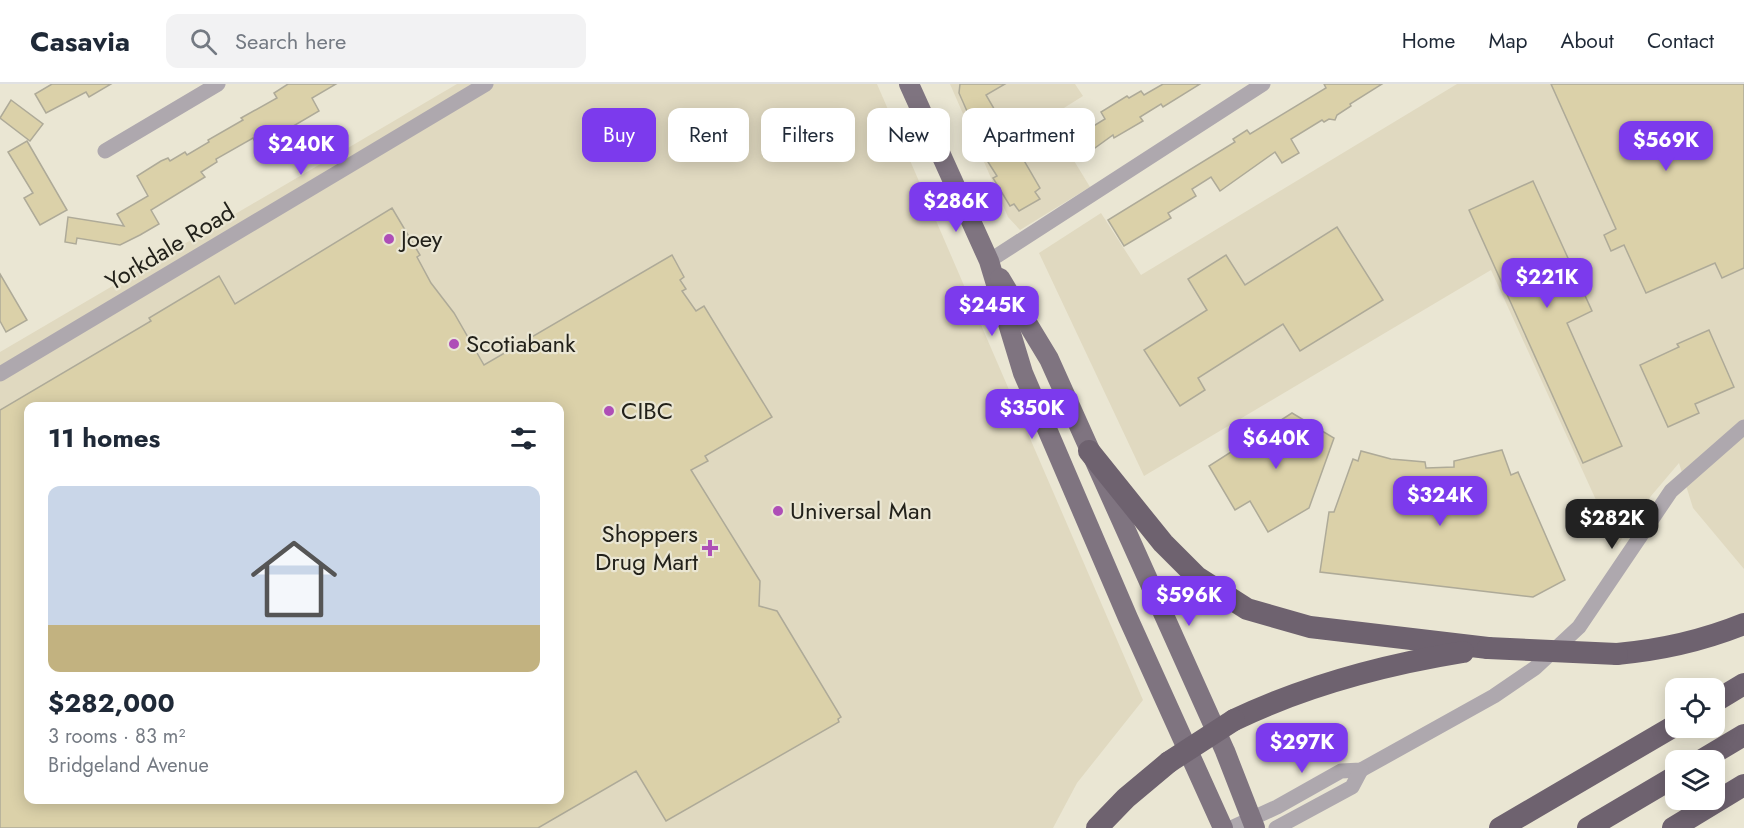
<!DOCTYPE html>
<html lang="en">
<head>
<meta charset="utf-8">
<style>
	:root { --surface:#fff; --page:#f2f2f3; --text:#1f2937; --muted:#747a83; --line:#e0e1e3; --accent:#7c3aed }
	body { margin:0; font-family:Jost,sans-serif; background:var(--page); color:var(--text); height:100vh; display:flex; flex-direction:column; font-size:22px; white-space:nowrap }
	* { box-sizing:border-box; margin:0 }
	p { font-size:20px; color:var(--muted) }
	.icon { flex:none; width:33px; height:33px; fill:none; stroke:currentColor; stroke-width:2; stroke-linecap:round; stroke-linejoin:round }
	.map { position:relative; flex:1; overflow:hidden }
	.details { position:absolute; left:24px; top:318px; width:540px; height:402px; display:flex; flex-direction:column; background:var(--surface); border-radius:12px; box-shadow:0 3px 15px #0003 }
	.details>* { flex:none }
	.banner { position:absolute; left:582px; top:24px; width:570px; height:54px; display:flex; gap:12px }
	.controls { position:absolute; left:1665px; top:594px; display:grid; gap:12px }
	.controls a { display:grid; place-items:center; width:60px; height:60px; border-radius:12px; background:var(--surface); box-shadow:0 3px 15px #0003; font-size:30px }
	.price { position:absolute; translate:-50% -51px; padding:0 14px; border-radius:12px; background:var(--accent); color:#fff; font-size:20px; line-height:39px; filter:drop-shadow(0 2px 3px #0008) }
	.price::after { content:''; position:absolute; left:50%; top:36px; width:18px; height:14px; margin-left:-9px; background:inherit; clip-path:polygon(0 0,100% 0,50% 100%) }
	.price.on { background:#222; color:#fff }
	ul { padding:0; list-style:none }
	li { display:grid; align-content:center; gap:12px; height:318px; padding:0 24px }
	li span { display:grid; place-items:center; height:186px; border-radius:12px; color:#555 }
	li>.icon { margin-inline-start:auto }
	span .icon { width:108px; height:108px; fill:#fffc; stroke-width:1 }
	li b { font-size:26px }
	h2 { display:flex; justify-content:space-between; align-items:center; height:72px; padding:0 24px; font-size:26px }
	.chip { padding:0 21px; border-radius:12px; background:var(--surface); box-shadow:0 3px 15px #0003; font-size:21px; line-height:54px }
	.chip.on { background:var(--accent); color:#fff }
	header { display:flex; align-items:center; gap:36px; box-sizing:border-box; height:84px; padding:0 30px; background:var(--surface); border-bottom:2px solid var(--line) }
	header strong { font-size:28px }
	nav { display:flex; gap:33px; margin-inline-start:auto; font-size:21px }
	.search { width:420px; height:54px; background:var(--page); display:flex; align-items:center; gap:15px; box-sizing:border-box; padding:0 21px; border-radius:12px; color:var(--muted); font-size:22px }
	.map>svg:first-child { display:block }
	.built { fill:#e0d9c0; fill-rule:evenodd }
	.building { fill:#dbd1a9; stroke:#aeaa98; stroke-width:1.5; fill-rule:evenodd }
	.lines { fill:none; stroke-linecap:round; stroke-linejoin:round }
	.minor { stroke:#aea8ae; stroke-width:15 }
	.major { stroke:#7f7480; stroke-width:20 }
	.highway { stroke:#6e626f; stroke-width:22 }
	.highway-bridge { stroke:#6e626f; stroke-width:22 }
	.poi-dot { fill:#ae4eb7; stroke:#eae6d3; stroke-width:2 }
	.labels { text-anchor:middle; stroke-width:4.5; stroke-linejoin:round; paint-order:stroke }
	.poi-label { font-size:24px; fill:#22211a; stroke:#eae6d3; text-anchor:start }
	.street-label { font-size:24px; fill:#22211a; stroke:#eae6d3 }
</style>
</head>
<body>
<header>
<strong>Casavia</strong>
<div class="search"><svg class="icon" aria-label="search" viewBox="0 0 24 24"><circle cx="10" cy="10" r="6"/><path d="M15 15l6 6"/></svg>Search here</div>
<nav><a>Home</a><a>Map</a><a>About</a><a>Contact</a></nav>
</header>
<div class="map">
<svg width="1744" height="744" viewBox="0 0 1744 744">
	<rect width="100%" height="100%" fill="#eae6d3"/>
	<g class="built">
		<path d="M 457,0 L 877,0 L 1143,616 L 1077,699 L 1053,744 L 0,744 L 0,268 ZM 28,322 L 560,322 L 560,716 L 28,716 Z"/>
		<path d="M 950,0 L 1075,0 L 1083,12 L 1048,34 L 1090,103 L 1020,146 L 1008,133 Z"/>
		<path d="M 1457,0 L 1744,0 L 1744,485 L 1693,424 L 1679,379 L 1651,412 L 1617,462 L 1491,186 L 1144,392 L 1039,169 L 1101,129 L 1141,191 Z"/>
	</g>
	<g class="building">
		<path d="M 52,0 L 111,0 L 89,13 L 86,8 L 46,29 L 35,10 Z"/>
		<path d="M 288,0 L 336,0 L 312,14 L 319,27 L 278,51 L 281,55 L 267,63 L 263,56 L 256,60 L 253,54 L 216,75 L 217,78 L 201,88 L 205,93 L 151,126 L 159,140 L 140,151 L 120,161 L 77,154 L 76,160 L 65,158 L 68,133 L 124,142 L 117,130 L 148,112 L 137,92 L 161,77 L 168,74 L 170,77 L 185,68 L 187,71 L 209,58 L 208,56 L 243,36 L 241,34 L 277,14 L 274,9 Z"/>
		<path d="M 960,0 L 1005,0 L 986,11 L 1040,104 L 1035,108 L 1040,115 L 1019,127 L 1014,120 L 1010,122 L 993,94 L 997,92 L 983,70 L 985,68 L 959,9 Z"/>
		<path d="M 1163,0 L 1200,0 L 1163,23 L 1161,20 L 1140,33 L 1143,37 L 1114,54 L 1113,51 L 1077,77 L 1067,60 L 1069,58 L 1066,53 L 1076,47 L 1079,51 L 1105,35 L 1101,28 L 1127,12 L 1129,14 L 1141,7 L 1144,11 Z"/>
		<path d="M 1324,0 L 1382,0 L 1350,20 L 1351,22 L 1337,31 L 1335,36 L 1329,35 L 1324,38 L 1322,36 L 1291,55 L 1299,69 L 1282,79 L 1275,68 L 1220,107 L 1211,93 L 1192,105 L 1196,112 L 1168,129 L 1171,134 L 1124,162 L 1108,136 L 1235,58 L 1233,55 L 1247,46 L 1250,50 L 1326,4 Z"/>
		<path d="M 1551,0 L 1744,0 L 1744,184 L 1722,194 L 1715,179 L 1646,209 L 1624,161 L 1611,167 L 1604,151 L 1616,145 Z"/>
		<path d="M 11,16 L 43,40 L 30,57 L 0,34 Z"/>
		<path d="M 27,57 L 67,126 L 40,141 L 24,114 L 33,109 L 8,68 Z"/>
		<path d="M 1533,97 L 1592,227 L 1567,239 L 1622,362 L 1583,379 L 1469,126 Z"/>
		<path d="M 392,124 L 420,171 L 417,173 L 431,199 L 454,229 L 484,281 L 672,171 L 684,193 L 680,196 L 686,205 L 682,207 L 696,227 L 704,222 L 772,333 L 705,372 L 708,377 L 691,386 L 760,497 L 759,522 L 777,527 L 841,633 L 838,635 L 839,638 L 666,737 L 636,687 L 538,744 L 0,744 L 0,326 L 151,237 L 149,234 L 219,192 L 235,220 ZM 28,322 L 560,322 L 560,716 L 28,716 Z"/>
		<path d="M 1337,143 L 1383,216 L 1300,267 L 1283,240 L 1198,294 L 1205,306 L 1180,322 L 1144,266 L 1207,226 L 1188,195 L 1226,171 L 1245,201 Z"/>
		<path d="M 0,190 L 27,236 L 6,248 L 0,237 Z"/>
		<path d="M 1709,246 L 1734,303 L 1695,320 L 1699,329 L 1668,343 L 1640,281 L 1679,263 L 1677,260 Z"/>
		<path d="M 1292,329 L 1334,354 L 1309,424 L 1268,448 L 1250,417 L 1235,426 L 1209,382 Z"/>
		<path d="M 1502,366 L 1511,391 L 1518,388 L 1565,496 L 1533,513 L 1320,488 L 1329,428 L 1334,428 L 1353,375 L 1358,377 L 1361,367 L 1391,375 L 1425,378 L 1426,384 L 1454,383 L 1454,377 Z"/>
	</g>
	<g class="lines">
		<g class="minor">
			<path d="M 105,67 L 218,0"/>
			<path d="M 989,177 L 1263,0"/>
			<path d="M 0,290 L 486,0"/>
			<path d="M 1231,744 L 1277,723 L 1341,687 L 1361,686 L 1494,612 L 1535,584 L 1579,543 L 1671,407 L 1744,343"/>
			<path d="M 1276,744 L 1352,703 L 1361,686"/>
		</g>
		<g class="major">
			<path d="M 909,0 L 989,177 L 1023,289 L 1128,534 L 1223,744"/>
			<path d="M 1000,194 L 1049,275 L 1225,667 L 1255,744"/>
		</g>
		<g class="highway">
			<path d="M 1089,367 L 1163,459 L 1197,493 L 1247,525 L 1310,543 L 1488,564"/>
			<path d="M 1617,570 C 1661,566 1702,557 1744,540"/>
			<path d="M 1714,618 L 1744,600"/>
			<path d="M 1234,636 C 1307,601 1383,581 1463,568"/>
			<path d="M 1702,676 L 1744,651"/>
			<path d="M 1097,744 L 1126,714 L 1169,678"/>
			<path d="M 1500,744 L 1676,641"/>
			<path d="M 1588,744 L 1676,692"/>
			<path d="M 1673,744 L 1744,701"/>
		</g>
		<g class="highway-bridge">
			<path d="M 1488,564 L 1617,570"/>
			<path d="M 1169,678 L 1234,636"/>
		</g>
	</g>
	<g class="poi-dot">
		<circle cx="389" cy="155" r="6"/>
		<circle cx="454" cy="260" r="6"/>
		<circle cx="609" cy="327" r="6"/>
		<circle cx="778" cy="427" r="6"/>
		<path d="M707 455h6v6h6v6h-6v6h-6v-6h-6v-6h6z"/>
	</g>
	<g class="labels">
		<g class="poi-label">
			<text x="401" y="163">Joey</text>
			<text x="466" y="268">Scotiabank</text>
			<text x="621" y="335">CIBC</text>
			<text x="790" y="435">Universal Man</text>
			<text x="698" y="458" text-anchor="end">Shoppers<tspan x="698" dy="28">Drug Mart</tspan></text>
		</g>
		<g class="street-label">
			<text transform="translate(170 163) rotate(-31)" y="8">Yorkdale Road</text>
		</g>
	</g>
</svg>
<div class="controls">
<a><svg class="icon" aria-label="locate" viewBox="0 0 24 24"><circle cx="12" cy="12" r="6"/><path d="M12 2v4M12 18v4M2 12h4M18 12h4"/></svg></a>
<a><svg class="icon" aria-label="layers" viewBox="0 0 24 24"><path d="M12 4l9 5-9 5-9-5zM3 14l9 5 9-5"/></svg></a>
</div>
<b class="price" style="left:1666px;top:88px">$569K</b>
<b class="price" style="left:301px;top:92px">$240K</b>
<b class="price" style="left:956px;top:149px">$286K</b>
<b class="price" style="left:1547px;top:225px">$221K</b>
<b class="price" style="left:992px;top:253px">$245K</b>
<b class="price" style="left:1032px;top:356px">$350K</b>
<b class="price" style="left:1276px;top:386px">$640K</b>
<b class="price" style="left:1440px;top:443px">$324K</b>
<b class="price on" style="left:1612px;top:466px">$282K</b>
<b class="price" style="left:1189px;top:543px">$596K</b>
<b class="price" style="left:1302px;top:690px">$297K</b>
<div class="banner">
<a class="chip on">Buy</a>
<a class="chip">Rent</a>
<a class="chip">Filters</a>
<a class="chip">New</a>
<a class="chip">Apartment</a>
</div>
<section class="details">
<h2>11 homes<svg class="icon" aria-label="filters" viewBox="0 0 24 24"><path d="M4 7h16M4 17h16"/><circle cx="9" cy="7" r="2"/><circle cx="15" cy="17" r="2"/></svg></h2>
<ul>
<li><span style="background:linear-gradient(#c9d6e8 75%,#c2b280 0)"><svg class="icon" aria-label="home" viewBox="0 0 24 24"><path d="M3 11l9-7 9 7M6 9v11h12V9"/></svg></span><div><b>$282,000</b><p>3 rooms · 83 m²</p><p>Bridgeland Avenue</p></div></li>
</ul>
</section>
</div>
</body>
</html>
